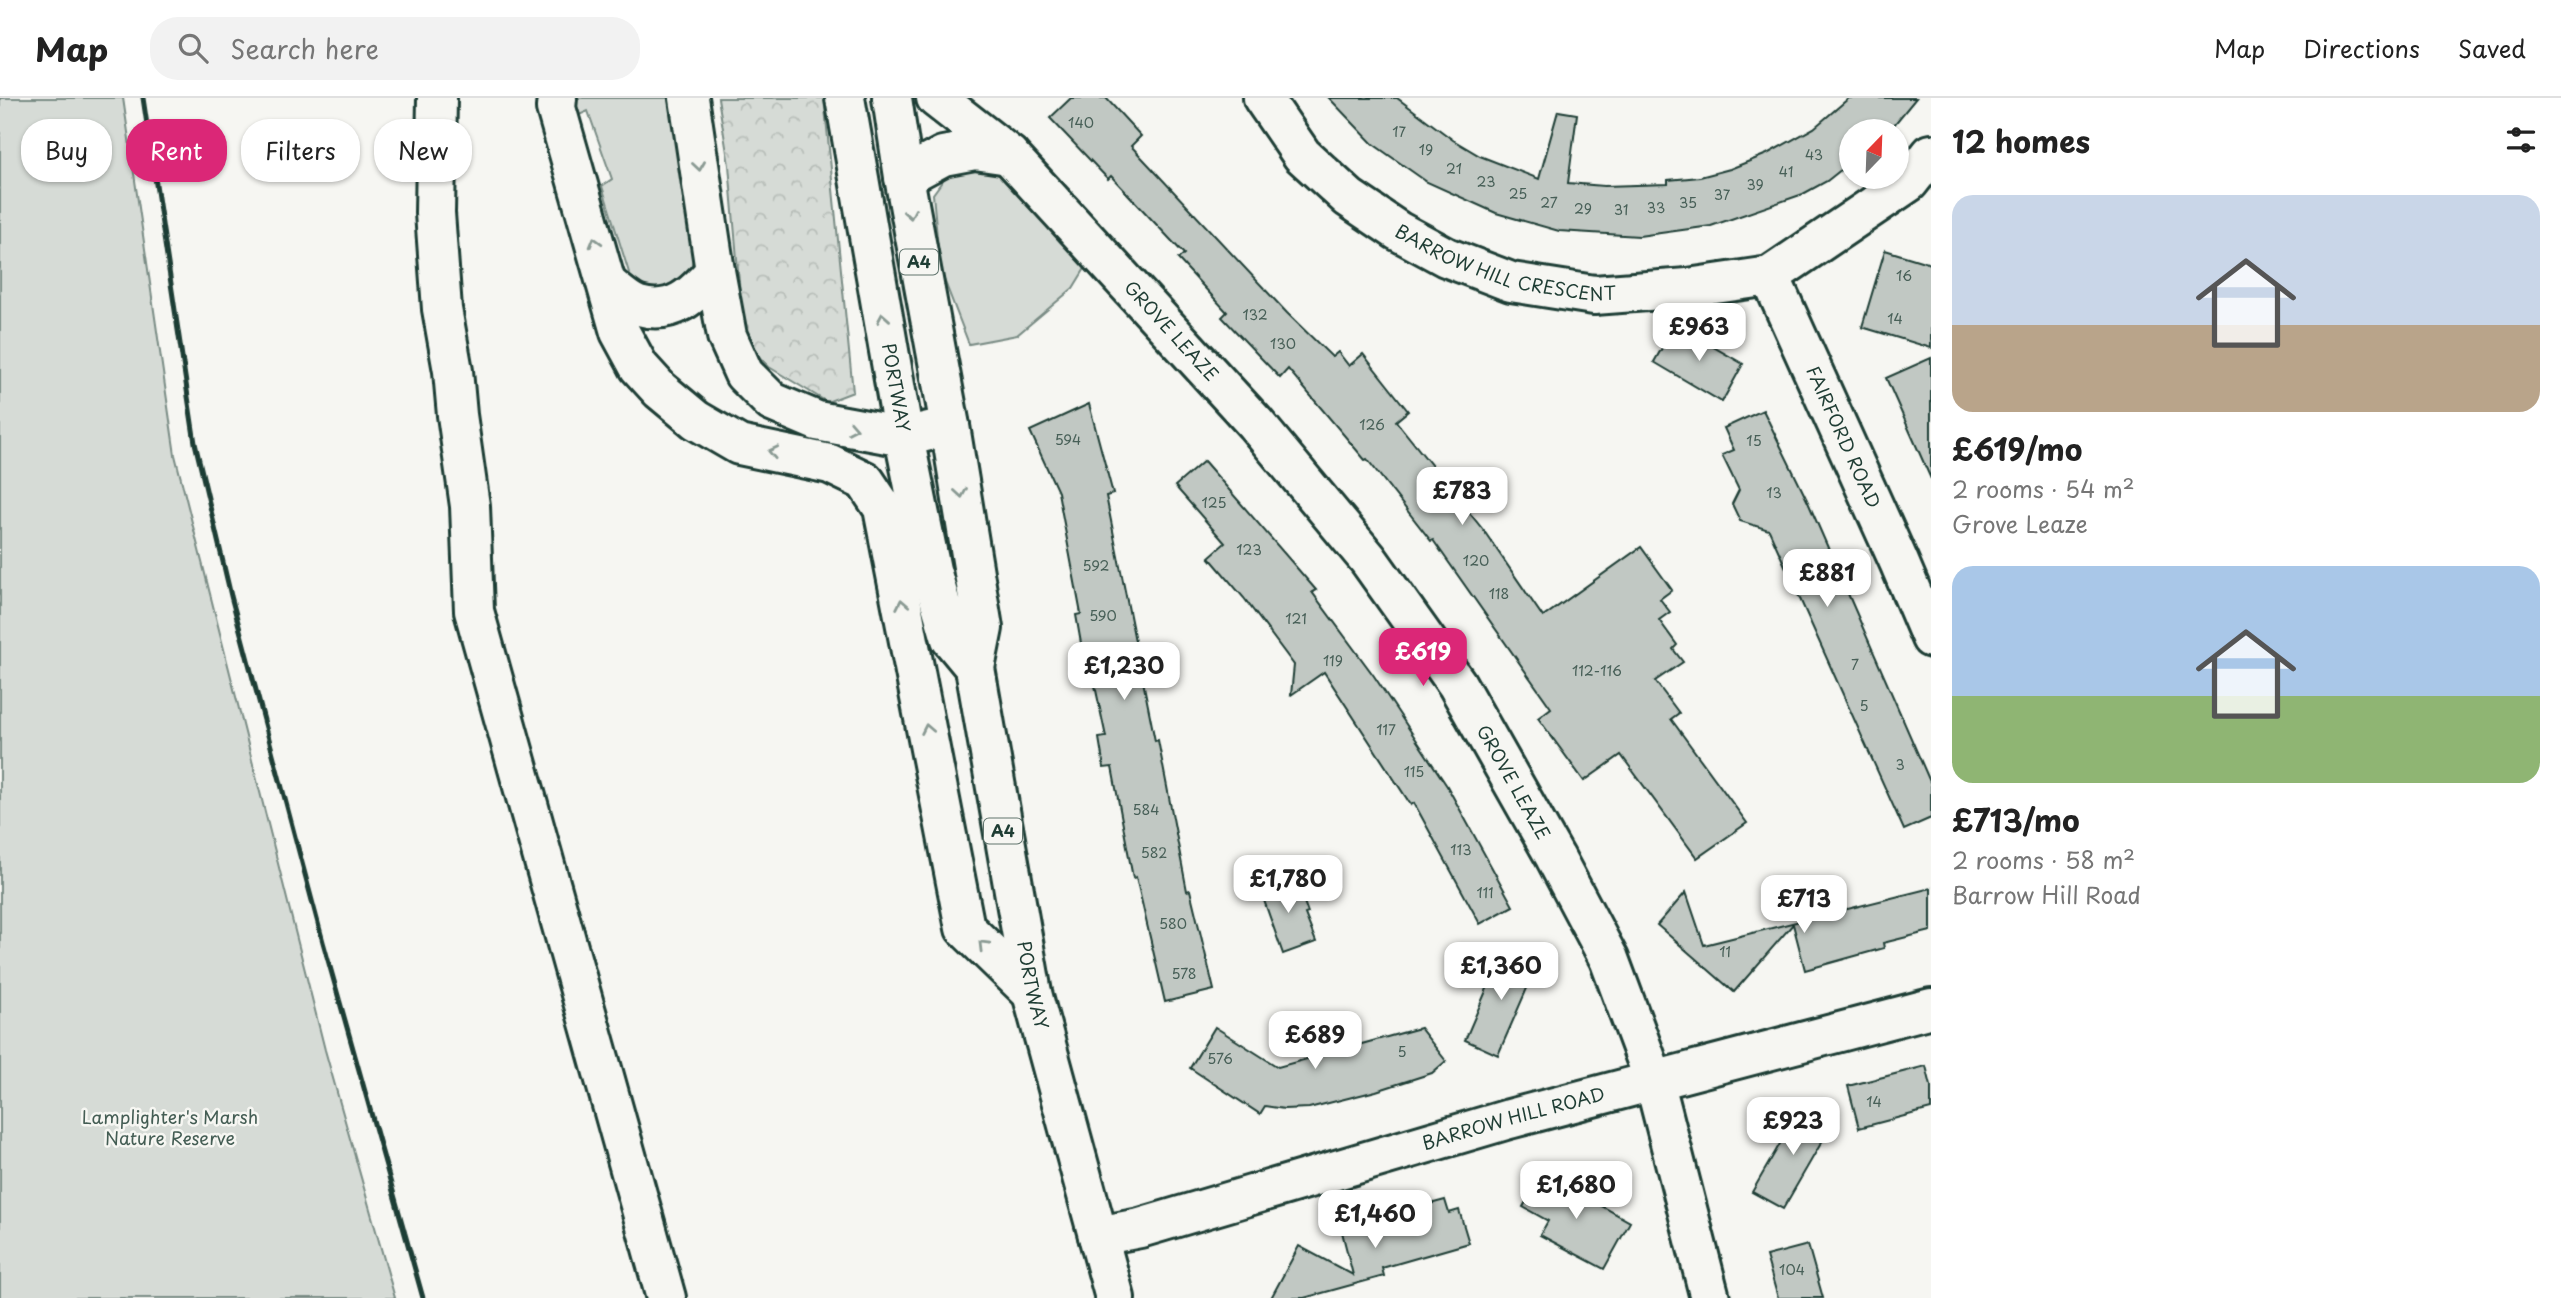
<!DOCTYPE html>
<html lang="en">
<head>
<meta charset="utf-8">
<style>
	:root { --surface:#fff; --page:#f2f2f2; --text:#222; --muted:#767676; --line:#e0e0e0; --accent:#db2777 }
	body { margin:0; font-family:"Playpen Sans",sans-serif; background:var(--page); color:var(--text); height:100vh; display:flex; flex-direction:column; font-size:26px; white-space:nowrap }
	* { box-sizing:border-box; margin:0 }
	p { font-size:23px; color:var(--muted) }
	.icon { flex:none; width:38px; height:38px; fill:none; stroke:currentColor; stroke-width:2; stroke-linecap:round; stroke-linejoin:round }
	.map { position:relative; flex:1; overflow:hidden }
	.sheet { display:flex; flex-direction:column; background:var(--surface); width:630px }
	.sheet>* { flex:none }
	.hud { position:absolute; left:21px; top:21px; width:665px; height:63px; display:flex; gap:14px }
	.needle { width:46px; rotate:23deg }
	.buttons { position:absolute; left:1839px; top:21px; display:grid; gap:14px }
	.buttons a { display:grid; place-items:center; width:70px; height:70px; border-radius:50%; background:var(--surface); box-shadow:0 2px 5px #0004; font-size:35px }
	.price { position:absolute; translate:-50% -60px; padding:0 16px; border-radius:14px; background:#fff; color:#222; font-size:23px; line-height:46px; filter:drop-shadow(0 2px 4px #0008) }
	.price::after { content:''; position:absolute; left:50%; top:42px; width:21px; height:16px; margin-left:-10px; background:inherit; clip-path:polygon(0 0,100% 0,50% 100%) }
	.price.on { background:var(--accent); color:#fff }
	ul { padding:0; list-style:none }
	li { display:grid; align-content:center; gap:14px; height:371px; padding:0 21px }
	li span { display:grid; place-items:center; height:217px; border-radius:21px; color:#555 }
	li>.icon { margin-inline-start:auto }
	span .icon { width:126px; height:126px; fill:#fffc; stroke-width:1 }
	li b { font-size:30px }
	h2 { display:flex; justify-content:space-between; align-items:center; height:84px; padding:0 21px; font-size:30px }
	.tag { padding:0 24px; border-radius:28px; background:var(--surface); box-shadow:0 2px 5px #0004; font-size:24px; line-height:63px }
	.tag.on { background:var(--accent); color:#fff }
	header { display:flex; align-items:center; gap:42px; box-sizing:border-box; height:98px; padding:0 35px; background:var(--surface); border-bottom:2px solid var(--line) }
	header strong { font-size:33px }
	nav { display:flex; gap:38px; margin-inline-start:auto; font-size:24px }
	.search { width:490px; height:63px; background:var(--page); display:flex; align-items:center; gap:18px; box-sizing:border-box; padding:0 24px; border-radius:28px; color:var(--muted); font-size:26px }
	main { display:flex; flex:1; min-height:0 }
	.map>svg:first-child { display:block }
	.green { fill:#d6dbd6; stroke:#7a8c85; stroke-width:2 }
	.forest { fill:url(#forest-crowns); stroke:#7a8c85; stroke-width:2 }
	.building { fill:#c1c8c3; stroke:#1f3d34; stroke-width:2 }
	.lines { fill:none; stroke-linecap:round; stroke-linejoin:round }
	.minor-casing { stroke:#1f3d34; stroke-width:44 }
	.highway-casing { stroke:#1f3d34; stroke-width:44 }
	.minor { stroke:#f6f6f2; stroke-width:38 }
	.highway { stroke:#f6f6f2; stroke-width:38 }
	.rail { stroke:#1f3d34; stroke-width:5 }
	.oneway { stroke:#8a9a93 }
	.labels { text-anchor:middle; stroke-width:5; stroke-linejoin:round; paint-order:stroke }
	.number-label { font-size:14px; fill:#486058 }
	.shield { fill:#f6f6f2; stroke:#60746d; stroke-width:2 }
	.shield-label { font-size:16px; font-weight:bold; fill:#1f3d34 }
	.street-label { font-size:18px; fill:#1f3d34; stroke:#f6f6f2 }
	.park-label { font-size:18px; fill:#445d54; stroke:#f6f6f2 }
</style>
</head>
<body>
<header>
<strong>Map</strong>
<div class="search"><svg class="icon" aria-label="search" viewBox="0 0 24 24"><circle cx="10" cy="10" r="6"/><path d="M15 15l6 6"/></svg>Search here</div>
<nav><a>Map</a><a>Directions</a><a>Saved</a></nav>
</header>
<main>
<div class="map">
<svg width="1931" height="1200" viewBox="0 0 1931 1200">
	<defs>
		<pattern id="forest-crowns" width="20" height="18" patternUnits="userSpaceOnUse" patternTransform="scale(1.75)"><rect width="20" height="18" fill="#d6dbd6"/><path d="M2 6a3 3 0 1 1 6 0M12 15a3 3 0 1 1 6 0" fill="none" stroke="#b7bdb8"/></pattern>
	</defs>
	<rect width="100%" height="100%" fill="#f6f6f2"/>
	<filter id="ink" filterUnits="userSpaceOnUse"><feTurbulence type="fractalNoise" baseFrequency=".0143" numOctaves="2"/><feDisplacementMap in="SourceGraphic" scale="14" xChannelSelector="R" yChannelSelector="G"/><feConvolveMatrix kernelMatrix="1 2 1 2 8 2 1 2 1" color-interpolation-filters="sRGB"/></filter>
	<g filter="url(#ink)">
		<g class="green">
			<path d="M 0,0 L 123,0 L 175,357 L 325,952 L 395,1200 L 0,1200 Z"/>
			<path d="M 577,0 L 668,0 L 696,140 C 695,157 692,182 673,190 C 667,192 656,191 650,192 L 630,178 L 602,88 L 612,81 L 588,13 L 577,18 Z"/>
			<path d="M 973,64 L 1001,76 L 1089,164 L 1073,190 L 1017,237 L 969,246 L 940,171 L 933,96 L 949,74 Z"/>
		</g>
		<path class="forest" d="M 718,0 L 824,0 L 853,294 L 827,304 L 769,269 L 744,243 L 729,67 Z"/>
		<g class="building">
			<path d="M 1071,0 L 1106,0 L 1141,38 L 1131,48 L 1287,215 L 1332,259 L 1338,254 L 1349,268 L 1363,256 L 1408,313 L 1396,323 L 1484,433 L 1543,519 L 1641,449 L 1672,492 L 1660,501 L 1670,514 L 1659,522 L 1677,547 L 1673,551 L 1683,564 L 1655,583 L 1679,615 L 1671,621 L 1747,725 L 1697,760 L 1621,657 L 1584,683 L 1538,620 L 1551,610 L 1433,442 L 1431,443 L 1367,361 L 1365,362 L 1288,271 L 1280,280 L 1222,219 L 1227,214 L 1178,161 L 1184,156 L 1111,78 L 1108,81 L 1050,20 Z"/>
			<path d="M 1329,0 L 1397,0 L 1453,42 L 1480,58 L 1539,81 L 1558,13 L 1577,16 L 1568,85 L 1604,88 L 1668,86 L 1668,82 L 1700,79 L 1730,71 L 1767,56 L 1814,30 L 1849,0 L 1916,0 L 1889,33 L 1852,33 L 1852,63 L 1827,83 L 1803,96 L 1711,128 L 1639,138 L 1559,133 L 1496,115 L 1427,84 L 1373,46 Z"/>
			<path d="M 1885,152 L 1931,166 L 1931,250 L 1862,229 Z"/>
			<path d="M 1675,227 L 1743,266 L 1722,304 L 1654,264 Z"/>
			<path d="M 1931,260 L 1931,381 L 1886,280 Z"/>
			<path d="M 1089,306 L 1113,396 L 1106,398 L 1155,643 L 1158,642 L 1187,793 L 1190,792 L 1214,892 L 1165,904 L 1136,779 L 1133,780 L 1112,669 L 1104,670 L 1099,640 L 1106,639 L 1087,550 L 1082,551 L 1076,517 L 1081,516 L 1058,394 L 1030,333 Z"/>
			<path d="M 1763,312 L 1808,404 L 1931,686 L 1931,720 L 1904,732 L 1769,432 L 1740,423 L 1732,406 L 1739,392 L 1722,357 L 1734,352 L 1724,330 Z"/>
			<path d="M 1204,363 L 1316,492 L 1312,494 L 1374,578 L 1447,688 L 1513,808 L 1480,826 L 1414,705 L 1411,707 L 1324,574 L 1291,597 L 1294,567 L 1244,500 L 1209,459 L 1225,445 L 1175,388 Z"/>
			<path d="M 1295,779 L 1308,815 L 1305,816 L 1316,844 L 1283,856 L 1260,791 Z"/>
			<path d="M 1931,790 L 1931,833 L 1883,845 L 1884,850 L 1805,872 L 1793,826 L 1734,894 L 1657,827 L 1686,794 L 1704,847 Z"/>
			<path d="M 1504,851 L 1538,865 L 1498,957 L 1465,942 Z"/>
			<path d="M 1215,929 L 1278,969 L 1420,930 L 1446,963 L 1432,975 L 1376,993 L 1309,1010 L 1284,1011 L 1265,1008 L 1260,1016 L 1190,970 Z"/>
			<path d="M 1926,968 L 1931,988 L 1931,1011 L 1859,1030 L 1848,988 Z"/>
			<path d="M 1803,1006 L 1834,1023 L 1783,1111 L 1752,1094 Z"/>
			<path d="M 1543,1075 L 1630,1124 L 1604,1171 L 1540,1137 L 1548,1123 L 1523,1109 Z"/>
			<path d="M 1445,1102 L 1449,1115 L 1459,1112 L 1469,1145 L 1382,1170 L 1384,1178 L 1304,1200 L 1271,1200 L 1299,1148 L 1353,1177 L 1341,1130 Z"/>
			<path d="M 1808,1147 L 1823,1200 L 1778,1200 L 1766,1158 Z"/>
		</g>
		<g class="lines">
			<g class="minor-casing">
				<g id="minor">
					<path d="M 437,0 L 435,115 L 442,211 L 453,273 L 457,317 L 470,408 L 474,513 L 666,1200"/>
					<path d="M 557,0 L 556,10 L 620,234 L 639,269 L 660,292 L 696,322 L 739,347 L 830,366 L 865,383 L 883,410 L 965,830 L 1032,895"/>
					<path d="M 689,0 L 715,173 L 727,238 L 744,276 L 772,304 L 817,323 L 904,339 L 950,328"/>
					<path id="s1" d="M 936,0 L 1009,57 L 1255,325 L 1368,461 L 1457,586 L 1555,759 L 1609,861 L 1654,982 L 1710,1200"/>
					<path id="s2" d="M 1263,0 L 1302,57 L 1349,100 L 1398,133 L 1446,159 L 1511,184 L 1594,197 L 1688,190 L 1770,178 L 1909,84 L 1931,56"/>
					<path d="M 904,79 L 943,58 L 975,52 L 1009,57"/>
					<path id="s3" d="M 1770,178 L 1899,464 L 1931,540"/>
					<path d="M 607,186 C 616,193 628,205 639,208 C 673,218 694,197 715,173"/>
					<path id="s4" d="M 1098,1138 L 1140,1130 L 1509,1021 L 1931,910"/>
				</g>
			</g>
			<g class="highway-casing">
				<g id="highway">
					<path id="s5" d="M 845,0 L 904,339 L 931,472 L 951,541 L 975,570"/>
					<path id="s6" d="M 892,0 L 904,79 L 950,328 L 983,530 L 975,570 L 1032,895 L 1115,1200"/>
				</g>
			</g>
			<use href="#minor" class="minor"/>
			<use href="#highway" class="highway"/>
			<path class="rail" d="M 143,0 L 195,345 L 231,498 L 323,844 L 423,1200"/>
		</g>
		<defs><path id="oneway-chevron" d="M-2-3.5L2.5 0L-2 3.5" fill="none" stroke-width="1.6" stroke-linecap="round" stroke-linejoin="round" transform="scale(1.75)"/></defs>
		<g class="oneway">
			<use href="#oneway-chevron" transform="translate(699 68) rotate(82)"/>
			<use href="#oneway-chevron" transform="translate(910 116) rotate(80)"/>
			<use href="#oneway-chevron" transform="translate(595 144) rotate(-106)"/>
			<use href="#oneway-chevron" transform="translate(883 220) rotate(-100)"/>
			<use href="#oneway-chevron" transform="translate(853 330) rotate(11)"/>
			<use href="#oneway-chevron" transform="translate(773 354) rotate(-168)"/>
			<use href="#oneway-chevron" transform="translate(961 395) rotate(81)"/>
			<use href="#oneway-chevron" transform="translate(902 506) rotate(-101)"/>
			<use href="#oneway-chevron" transform="translate(927 631) rotate(-101)"/>
			<use href="#oneway-chevron" transform="translate(983 847) rotate(-135)"/>
		</g>
	</g>
	<g class="labels">
		<g class="number-label">
			<text x="1081" y="30">140</text>
			<text x="1399" y="39">17</text>
			<text x="1426" y="57">19</text>
			<text x="1814" y="62">43</text>
			<text x="1454" y="76">21</text>
			<text x="1786" y="79">41</text>
			<text x="1486" y="89">23</text>
			<text x="1755" y="92">39</text>
			<text x="1518" y="101">25</text>
			<text x="1722" y="102">37</text>
			<text x="1549" y="110">27</text>
			<text x="1688" y="110">35</text>
			<text x="1656" y="115">33</text>
			<text x="1583" y="116">29</text>
			<text x="1621" y="117">31</text>
			<text x="1904" y="183">16</text>
			<text x="1255" y="222">132</text>
			<text x="1895" y="226">14</text>
			<text x="1283" y="251">130</text>
			<text x="1372" y="332">126</text>
			<text x="1068" y="347">594</text>
			<text x="1754" y="348">15</text>
			<text x="1774" y="400">13</text>
			<text x="1214" y="410">125</text>
			<text x="1249" y="457">123</text>
			<text x="1476" y="468">120</text>
			<text x="1096" y="473">592</text>
			<text x="1499" y="501">118</text>
			<text x="1103" y="523">590</text>
			<text x="1296" y="526">121</text>
			<text x="1333" y="568">119</text>
			<text x="1855" y="572">7</text>
			<text x="1597" y="578">112-116</text>
			<text x="1864" y="613">5</text>
			<text x="1386" y="637">117</text>
			<text x="1900" y="672">3</text>
			<text x="1414" y="679">115</text>
			<text x="1146" y="717">584</text>
			<text x="1461" y="757">113</text>
			<text x="1154" y="760">582</text>
			<text x="1485" y="800">111</text>
			<text x="1173" y="831">580</text>
			<text x="1725" y="859">11</text>
			<text x="1184" y="881">578</text>
			<text x="1402" y="959">5</text>
			<text x="1220" y="966">576</text>
			<text x="1874" y="1009">14</text>
			<text x="1792" y="1177">104</text>
		</g>
		<g class="shield">
			<rect x="900" y="151.5" width="38" height="25" rx="5"/>
			<rect x="984" y="720.5" width="38" height="25" rx="5"/>
		</g>
		<g class="shield-label">
			<text x="919" y="170">A4</text>
			<text x="1003" y="739">A4</text>
		</g>
		<g class="street-label">
			<text dy="6" stroke="none"><textPath href="#s2" startOffset="306">BARROW HILL CRESCENT</textPath></text>
			<text dy="6" stroke="none"><textPath href="#s1" startOffset="332">GROVE LEAZE</textPath></text>
			<text dy="6" stroke="none"><textPath href="#s5" startOffset="294">PORTWAY</textPath></text>
			<text dy="6" stroke="none"><textPath href="#s3" startOffset="177">FAIRFORD ROAD</textPath></text>
			<text dy="6" stroke="none"><textPath href="#s1" startOffset="900">GROVE LEAZE</textPath></text>
			<text dy="6" stroke="none"><textPath href="#s6" startOffset="901">PORTWAY</textPath></text>
			<text dy="6" stroke="none"><textPath href="#s4" startOffset="432">BARROW HILL ROAD</textPath></text>
		</g>
		<g class="park-label">
			<text x="170" y="1026">Lamplighter's Marsh<tspan x="170" dy="21">Nature Reserve</tspan></text>
		</g>
	</g>
</svg>
<div class="buttons">
<a><svg class="needle" viewBox="-14 -14 28 28"><path d="M0-13l5 13h-10z" fill="#e53935"/><path d="M0 13l5-13h-10z" fill="#767676"/></svg></a>
</div>
<b class="price" style="left:1699px;top:265px">£963</b>
<b class="price" style="left:1462px;top:429px">£783</b>
<b class="price" style="left:1827px;top:511px">£881</b>
<b class="price on" style="left:1423px;top:590px">£619</b>
<b class="price" style="left:1124px;top:604px">£1,230</b>
<b class="price" style="left:1288px;top:817px">£1,780</b>
<b class="price" style="left:1804px;top:837px">£713</b>
<b class="price" style="left:1501px;top:904px">£1,360</b>
<b class="price" style="left:1315px;top:973px">£689</b>
<b class="price" style="left:1793px;top:1059px">£923</b>
<b class="price" style="left:1576px;top:1123px">£1,680</b>
<b class="price" style="left:1375px;top:1152px">£1,460</b>
<div class="hud">
<a class="tag">Buy</a>
<a class="tag on">Rent</a>
<a class="tag">Filters</a>
<a class="tag">New</a>
</div>
</div>
<section class="sheet">
<h2>12 homes<svg class="icon" aria-label="filters" viewBox="0 0 24 24"><path d="M4 7h16M4 17h16"/><circle cx="9" cy="7" r="2"/><circle cx="15" cy="17" r="2"/></svg></h2>
<ul>
<li><span style="background:linear-gradient(#c9d6e8 60%,#b9a48a 0)"><svg class="icon" aria-label="home" viewBox="0 0 24 24"><path d="M3 11l9-7 9 7M6 9v11h12V9"/></svg></span><div><b>£619/mo</b><p>2 rooms · 54 m²</p><p>Grove Leaze</p></div></li>
<li><span style="background:linear-gradient(#a9c7e8 60%,#8fb573 0)"><svg class="icon" aria-label="home" viewBox="0 0 24 24"><path d="M3 11l9-7 9 7M6 9v11h12V9"/></svg></span><div><b>£713/mo</b><p>2 rooms · 58 m²</p><p>Barrow Hill Road</p></div></li>
</ul>
</section>
</main>
</body>
</html>
